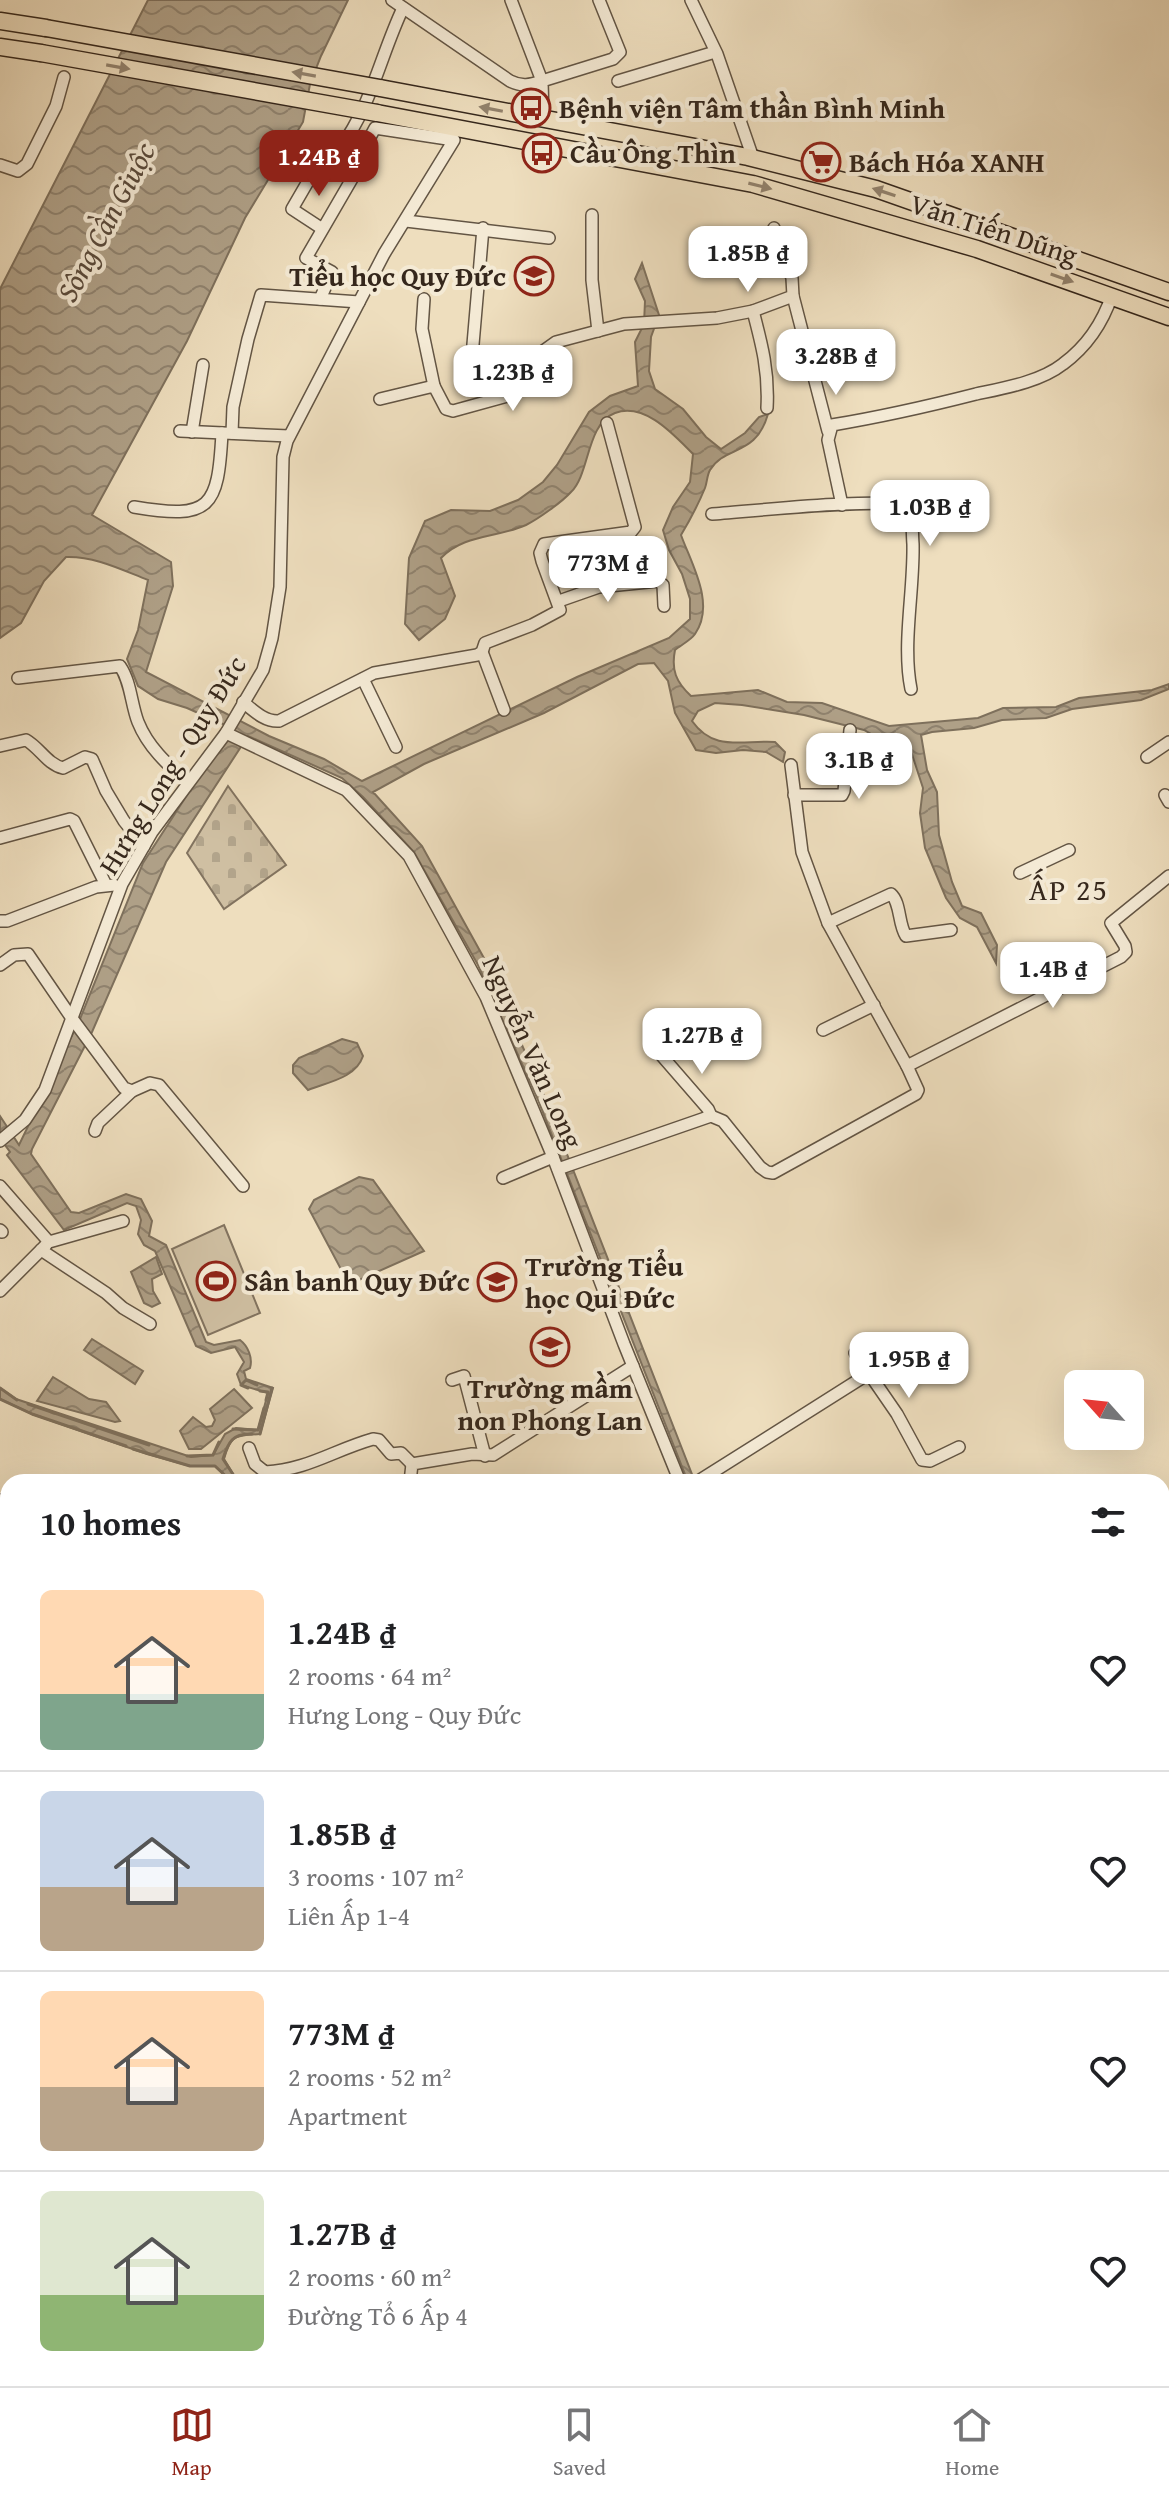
<!DOCTYPE html>
<html lang="en">
<head>
<meta charset="utf-8">
<style>
	:root { --surface:#fff; --page:#f6f6f6; --text:#202124; --muted:#757577; --line:#e0e0e0; --accent:#8f2418 }
	body { margin:0; font-family:"Gentium Book Plus",serif; background:var(--page); color:var(--text); height:100vh; display:flex; flex-direction:column; font-size:30px; white-space:nowrap }
	* { box-sizing:border-box; margin:0 }
	p { font-size:26px; color:var(--muted) }
	.icon { flex:none; width:44px; height:44px; fill:none; stroke:currentColor; stroke-width:2; stroke-linecap:round; stroke-linejoin:round }
	.map { position:relative; flex:1; overflow:hidden }
	.sheet { position:absolute; left:0px; top:1474px; width:1170px; height:912px; display:flex; flex-direction:column; background:var(--surface); border-radius:24px 24px 0 0; box-shadow:0 8px 32px #0002 }
	.sheet>* { flex:none }
	.needle { width:52px; rotate:297deg }
	.fabs { position:absolute; left:1064px; top:1370px; display:grid; gap:16px }
	.fabs a { display:grid; place-items:center; width:80px; height:80px; border-radius:12px; background:var(--surface); box-shadow:0 8px 32px #0002; font-size:40px }
	.price { position:absolute; translate:-50% -68px; padding:0 18px; border-radius:16px; background:#fff; color:#222; font-size:26px; line-height:52px; filter:drop-shadow(0 2px 4px #0008) }
	.price::after { content:''; position:absolute; left:50%; top:48px; width:24px; height:18px; margin-left:-12px; background:inherit; clip-path:polygon(0 0,100% 0,50% 100%) }
	.price.active { background:var(--accent); color:#fff }
	ul { padding:0; list-style:none }
	li { display:flex; align-items:center; gap:24px; height:200px; padding:0 40px }
	li+li { border-top:2px solid var(--line) }
	li span { display:grid; place-items:center; flex:none; width:224px; height:160px; border-radius:12px; color:#555 }
	li>.icon { margin-inline-start:auto }
	span .icon { width:96px; height:96px; fill:#fffc; stroke-width:1 }
	li b { font-size:34px }
	h2 { display:flex; justify-content:space-between; align-items:center; height:96px; padding:0 40px; font-size:34px }
	.menu { display:flex; justify-content:space-around; align-items:center; height:112px; border-top:2px solid var(--line); background:var(--surface); font-size:22px; color:var(--muted) }
	.menu a { display:grid; justify-items:center; gap:4px }
	.menu .active { color:var(--accent) }
	.map>svg:first-child { display:block }
	.green { fill:#cfbfa2; stroke:#82735f; stroke-width:2 }
	.cemetery { fill:url(#cemetery-stones); stroke:#82735f; stroke-width:2 }
	.water { fill:url(#water-waves); stroke:#7e705c; stroke-width:2 }
	.lines { fill:none; stroke-linecap:round; stroke-linejoin:round }
	.stream { stroke:#7e705c; stroke-width:3 }
	.minor-casing { stroke:#635544; stroke-width:14 }
	.major-casing { stroke:#35271c; stroke-width:17 }
	.highway-casing { stroke:#35271c; stroke-width:19 }
	.minor { stroke:#f4ead5; stroke-width:11 }
	.major { stroke:#eedebe; stroke-width:14 }
	.highway { stroke:#eedebe; stroke-width:16 }
	.highway-bridge-casing { stroke:#35271c; stroke-width:19; stroke-linecap:butt }
	.highway-bridge { stroke:#eedebe; stroke-width:16 }
	.oneway { fill:#92826d }
	.labels { text-anchor:middle; stroke-width:8; stroke-linejoin:round; paint-order:stroke }
	.poi-label { font-size:28px; font-weight:bold; fill:#35271c; stroke:#f4ead5; text-anchor:start }
	.street-label { font-size:28px; fill:#35271c; stroke:#f4ead5 }
	.water-label { font-size:30px; font-style:italic; fill:#5a4b3c; stroke:#f4ead5 }
	.neighbourhood-label { font-size:30px; letter-spacing:2px; fill:#35271c; stroke:#f4ead5 }
</style>
</head>
<body>
<div class="map">
<svg width="1169" height="2386" viewBox="0 0 1169 2386">
	<defs>
		<pattern id="cemetery-stones" width="16" height="16" patternUnits="userSpaceOnUse" patternTransform="scale(2)"><rect width="16" height="16" fill="#cfbfa2"/><path d="M2 7V4a2 2 0 0 1 4 0v3zM10 15v-3a2 2 0 0 1 4 0v3z" fill="#b2a48b"/></pattern>
		<pattern id="water-waves" width="16" height="10" patternUnits="userSpaceOnUse" patternTransform="scale(2)"><rect width="16" height="10" fill="#afa087"/><path d="M0 5q4-4 8 0t8 0" fill="none" stroke="#8f826e"/></pattern>
	</defs>
	<rect width="100%" height="100%" fill="#eedebe"/>
	<filter id="stains"><feTurbulence type="fractalNoise" baseFrequency=".0025" numOctaves="4"/><feColorMatrix values="0 0 0 0 .2 0 0 0 0 .09 0 0 0 0 .02 0 0 0 .5 -.17"/></filter>
	<radialGradient id="worn" r=".72"><stop offset=".6" stop-color="#630" stop-opacity="0"/><stop offset="1" stop-color="#630" stop-opacity=".3"/></radialGradient>
	<path class="green" d="M 224,1225 L 260,1313 L 208,1335 L 172,1249 Z"/>
	<path class="cemetery" d="M 228,786 L 286,865 L 224,909 L 187,853 Z"/>
	<g class="water">
		<path d="M 148,0 L 348,0 L 321,56 L 310,84 L 303,122 L 245,218 L 187,341 L 92,515 L 171,562 L 173,586 L 146,672 L 269,736 L 324,759 L 362,781 L 577,677 L 669,638 L 690,619 L 690,599 L 682,574 L 669,550 L 663,530 L 673,507 L 690,482 L 693,454 C 674,435 645,402 615,413 C 586,424 590,474 571,492 C 562,502 538,519 526,525 C 497,538 464,534 441,558 L 455,596 L 445,619 L 419,640 L 405,624 L 409,558 L 425,521 L 451,510 L 490,511 L 518,500 L 543,482 L 557,465 L 589,412 L 610,396 L 638,386 L 635,342 L 644,324 L 645,301 L 635,279 L 642,263 L 659,315 L 651,337 L 649,371 L 655,389 L 683,409 L 706,437 L 721,449 L 745,433 L 759,417 L 768,414 C 756,457 725,445 710,470 C 707,475 707,483 705,488 C 698,505 690,520 681,535 C 691,563 716,604 695,634 C 691,640 681,645 675,650 C 671,670 676,682 691,696 L 758,690 L 787,702 L 822,703 L 889,726 L 978,718 L 1003,708 L 1056,707 L 1079,698 L 1152,690 L 1169,684 L 1169,689 L 1141,700 L 1072,709 L 1046,718 L 1002,720 L 974,728 L 932,732 L 921,735 L 927,770 L 937,792 L 939,835 L 952,882 L 962,906 L 981,913 L 997,945 L 996,963 L 977,927 L 960,918 L 946,898 L 925,848 L 920,813 L 923,788 L 907,739 L 885,742 L 864,730 L 804,715 L 742,705 L 715,703 L 698,711 L 692,721 C 714,752 741,740 775,742 L 785,752 L 783,762 L 766,752 L 743,750 L 716,753 L 696,750 L 675,713 L 668,681 L 654,663 L 638,664 L 544,713 L 424,764 L 373,792 L 422,846 L 485,960 L 545,1098 L 695,1482 L 688,1482 L 538,1100 L 478,965 L 414,852 L 363,797 L 342,778 L 248,736 L 166,862 L 92,1032 L 32,1149 L 31,1154 L 71,1212 L 79,1213 L 126,1194 L 141,1199 L 152,1221 L 149,1236 L 166,1245 L 206,1342 L 214,1345 L 240,1340 C 248,1346 253,1358 250,1368 L 244,1371 L 246,1379 L 273,1388 L 260,1434 C 236,1436 231,1433 224,1459 L 238,1482 L 232,1482 L 215,1466 L 190,1466 L 147,1454 L 32,1414 L 0,1399 L 0,1388 L 16,1399 L 191,1457 L 213,1455 L 225,1434 L 236,1428 L 258,1430 L 268,1393 L 241,1385 L 237,1374 L 244,1362 L 235,1347 L 211,1353 L 196,1346 L 155,1251 L 144,1245 L 138,1234 L 141,1220 L 136,1206 L 127,1203 L 64,1230 L 7,1155 L 10,1152 L 0,1138 L 0,1116 L 19,1145 L 80,1019 L 143,863 L 202,772 L 234,729 L 187,708 L 158,699 L 138,686 L 127,659 L 138,630 L 148,580 C 122,570 95,556 66,557 L 44,581 L 21,623 L 0,638 L 0,289 Z"/>
		<path d="M 342,1039 L 357,1043 L 363,1056 C 356,1078 328,1082 308,1090 L 293,1073 L 293,1065 L 299,1058 Z"/>
		<path d="M 359,1177 L 373,1180 L 424,1251 L 359,1280 L 343,1273 L 309,1209 L 314,1200 Z"/>
		<path d="M 156,1257 L 162,1274 L 152,1279 L 153,1291 L 160,1303 L 152,1307 L 144,1303 L 131,1272 Z"/>
		<path d="M 92,1339 L 143,1371 L 135,1384 L 84,1350 Z"/>
		<path d="M 53,1377 L 89,1399 L 106,1402 L 120,1421 L 115,1422 L 37,1401 Z"/>
		<path d="M 234,1389 L 252,1408 L 201,1449 L 189,1449 L 180,1431 L 193,1417 L 206,1427 L 212,1426 L 215,1420 L 210,1409 Z"/>
	</g>
	<g class="lines">
		<g class="stream">
			<path d="M 0,1388 L 17,1400"/>
			<path d="M 248,1388 L 241,1385 L 246,1380 L 257,1385"/>
			<path d="M 260,1391 L 268,1392 L 266,1400"/>
			<path d="M 0,1399 L 32,1414 L 126,1446"/>
			<path d="M 28,1404 L 149,1445"/>
			<path d="M 233,1429 L 258,1430 L 264,1408"/>
			<path d="M 260,1434 L 272,1388"/>
			<path d="M 133,1449 L 190,1466 L 215,1466 L 232,1482"/>
			<path d="M 187,1456 L 213,1455 L 219,1442"/>
			<path d="M 238,1482 L 223,1459 C 228,1442 233,1433 252,1434"/>
		</g>
		<g class="minor-casing">
			<g id="minor">
				<path d="M 392,0 L 510,81 C 522,87 530,85 542,81 L 511,0"/>
				<path d="M 691,0 L 717,54 L 753,158"/>
				<path d="M 618,81 L 715,52"/>
				<path d="M 543,118 L 542,81 L 613,59 L 620,52 L 599,0"/>
				<path d="M 340,148 C 371,107 381,54 403,8"/>
				<path d="M 0,165 L 18,171 L 27,164 L 56,106 L 64,77"/>
				<path d="M 592,215 L 592,280 L 598,331"/>
				<path d="M 406,221 L 549,238"/>
				<path d="M 321,228 L 292,209 L 328,147 L 332,143 L 361,162"/>
				<path d="M 793,296 L 828,431"/>
				<path d="M 424,299 L 422,329 L 434,386"/>
				<path d="M 753,311 C 762,345 769,372 767,408"/>
				<path d="M 472,356 L 483,228"/>
				<path d="M 380,399 L 434,386 L 446,409 L 453,411 L 511,395 L 523,385 L 542,352 L 556,342 L 624,324 L 717,318 L 753,311 L 793,296 L 792,278 L 774,228"/>
				<path d="M 180,431 L 289,436"/>
				<path d="M 192,432 L 203,365"/>
				<path d="M 232,433 L 233,407 L 248,339 L 261,295 L 359,302"/>
				<path d="M 842,505 L 828,440 L 832,425 C 880,417 929,406 976,394 C 1004,388 1040,382 1063,364 C 1086,347 1103,322 1112,295"/>
				<path d="M 134,507 C 211,520 218,508 222,433"/>
				<path d="M 712,514 C 745,512 889,496 909,507 C 913,518 912,532 913,544 C 914,592 902,644 911,689"/>
				<path d="M 559,601 L 599,587 L 658,581 L 663,585 L 664,606"/>
				<path d="M 482,652 L 504,710"/>
				<path d="M 18,678 L 120,666 C 131,682 131,704 138,722 C 148,747 167,764 187,782"/>
				<path d="M 363,679 L 396,747"/>
				<path d="M 243,702 C 254,711 265,722 279,721 L 374,673 L 477,655 L 482,652 L 485,643 L 532,625 L 560,610 L 542,561 L 540,553 L 544,544 L 631,532 L 635,527 L 607,423"/>
				<path d="M 226,733 L 346,790 L 409,856 L 486,997 L 553,1157 L 624,1344 L 680,1482"/>
				<path d="M 0,746 L 26,740 C 40,748 47,764 63,768 L 85,757 L 92,759 L 106,791 L 124,821 L 144,846"/>
				<path d="M 1147,757 L 1169,742"/>
				<path d="M 794,795 L 842,795 L 844,791 L 850,730"/>
				<path d="M 1165,795 L 1169,802"/>
				<path d="M 0,838 L 70,819 L 74,821 L 106,885"/>
				<path d="M 1020,873 L 1069,850"/>
				<path d="M 0,921 L 7,921 L 96,887 L 114,885"/>
				<path d="M 828,923 L 891,894 C 901,903 898,924 906,936 L 951,930"/>
				<path d="M 0,965 L 14,955 L 28,954 L 71,1017 L 124,1088 L 132,1091 L 150,1083 L 159,1085 L 243,1186"/>
				<path d="M 823,1030 L 874,1005"/>
				<path d="M 662,1056 L 708,1109 L 711,1116"/>
				<path d="M 907,1066 L 1121,957 L 1126,952 L 1125,946 L 1111,923 L 1169,876"/>
				<path d="M 95,1131 L 98,1123 L 132,1091"/>
				<path d="M 0,1141 L 25,1120 L 45,1090 L 122,884 L 152,832 L 226,733 L 263,670 L 272,638 L 280,587 L 283,457 L 287,441 L 384,254 L 454,140 L 375,128 L 368,141 L 364,158 L 306,258 L 332,272 L 320,299"/>
				<path d="M 558,1169 L 711,1116 L 723,1121 L 760,1167 L 767,1172 L 773,1173 L 916,1094 L 918,1090 L 907,1066 L 828,923 L 802,852 L 791,765"/>
				<path d="M 503,1178 L 553,1157"/>
				<path d="M 0,1186 L 49,1242 L 123,1221"/>
				<path d="M 0,1230 L 2,1232"/>
				<path d="M 41,1250 L 106,1293 L 123,1308 L 150,1324"/>
				<path d="M 0,1291 L 46,1245"/>
				<path d="M 855,1353 L 897,1414 L 922,1460 L 930,1461 L 959,1447"/>
				<path d="M 452,1380 L 464,1376 L 485,1456"/>
				<path d="M 249,1448 L 255,1464 L 265,1472 C 307,1470 334,1450 373,1439 L 379,1440 L 391,1454 L 401,1453 L 412,1464"/>
				<path d="M 410,1482 L 412,1464 L 472,1454 L 493,1455 L 633,1366"/>
				<path d="M 697,1482 L 868,1374"/>
				<path d="M 0,1500 L 8,1507"/>
				<path d="M 0,1934 L 8,1927"/>
				<path d="M 0,1952 L 8,1959"/>
				<path d="M 0,2113 L 8,2125"/>
				<path d="M 0,2148 L 8,2140"/>
				<path d="M 923,2378 L 927,2386"/>
				<path d="M 1029,2378 L 1032,2386"/>
				<path d="M 516,2386 L 526,2378"/>
				<path d="M 658,2386 L 666,2380"/>
				<path d="M 812,2386 L 818,2378"/>
			</g>
		</g>
		<g class="major-casing">
			<g id="major">
				<path d="M 1162,2280 L 1169,2275"/>
				<path d="M 1005,2386 L 1017,2378"/>
			</g>
		</g>
		<g class="highway-casing">
			<g id="highway">
				<path d="M 0,21 L 46,28"/>
				<path d="M 0,47 L 41,53"/>
				<path d="M 380,88 L 748,157 L 876,189 L 1169,292"/>
				<path d="M 377,113 L 753,184 L 977,249 L 1169,317"/>
			</g>
		</g>
		<use href="#minor" class="minor"/>
		<use href="#major" class="major"/>
		<use href="#highway" class="highway"/>
		<g class="highway-bridge-casing">
			<g id="highway-bridge">
				<path d="M 46,28 L 380,88"/>
				<path d="M 41,53 L 377,113"/>
			</g>
		</g>
		<use href="#highway-bridge" class="highway-bridge"/>
	</g>
	<defs><path id="oneway-solid" d="M-6-.8H1V-3.2L6.5 0L1 3.2V.8H-6Z" transform="scale(2)"/></defs>
	<g class="oneway">
		<use href="#oneway-solid" transform="translate(118 67) rotate(10)"/>
		<use href="#oneway-solid" transform="translate(304 74) rotate(-170)"/>
		<use href="#oneway-solid" transform="translate(491 109) rotate(-169)"/>
		<use href="#oneway-solid" transform="translate(760 186) rotate(14)"/>
		<use href="#oneway-solid" transform="translate(884 192) rotate(-162)"/>
		<use href="#oneway-solid" transform="translate(1062 278) rotate(19)"/>
	</g>
	<defs>
		<g id="bus-ring" transform="scale(2)"><circle r="9.5" fill="#f4ead5" stroke="#8f2418" stroke-width="1.5"/><path d="M-5-6H5V4H4V6H2V4H-2V6H-4V4H-5ZM-3.5-4V0h7V-4ZM-3.5 1.2v1.5H-2V1.2ZM2 1.2v1.5H3.5V1.2Z" fill="#8f2418"/></g>
		<g id="supermarket-ring" transform="scale(2)"><circle r="9.5" fill="#f4ead5" stroke="#8f2418" stroke-width="1.5"/><path d="M-6-5.5h2.5l.6 2H6L4.5 2H-2.5L-4.4-4H-6ZM-1.5 3.2a1.3 1.3 0 1 0 .1 0ZM3 3.2a1.3 1.3 0 1 0 .1 0Z" fill="#8f2418"/></g>
		<g id="school-ring" transform="scale(2)"><circle r="9.5" fill="#f4ead5" stroke="#8f2418" stroke-width="1.5"/><path d="M0-5L7-2L0 1L-7-2ZM-4 1L0 2.5L4 1V4Q0 6-4 4Z" fill="#8f2418"/></g>
		<g id="stadium-ring" transform="scale(2)"><circle r="9.5" fill="#f4ead5" stroke="#8f2418" stroke-width="1.5"/><path d="M0-5a6.5 5 0 1 0 0 10a6.5 5 0 1 0 0-10ZM-3.5-1.8h7v3.6h-7Z" fill="#8f2418"/></g>
	</defs>
	<g fill-rule="evenodd">
		<use href="#bus-ring" x="531" y="108"/>
		<use href="#bus-ring" x="542" y="153"/>
		<use href="#supermarket-ring" x="821" y="162"/>
		<use href="#school-ring" x="534" y="276"/>
		<use href="#stadium-ring" x="216" y="1281"/>
		<use href="#school-ring" x="497" y="1282"/>
		<use href="#school-ring" x="550" y="1347"/>
	</g>
	<g class="labels">
		<g class="poi-label">
			<text x="559" y="118">Bệnh viện Tâm thần Bình Minh</text>
			<text x="570" y="163">Cầu Ông Thìn</text>
			<text x="849" y="172">Bách Hóa XANH</text>
			<text x="506" y="286" text-anchor="end">Tiểu học Quy Đức</text>
			<text x="525" y="1276">Trường Tiểu<tspan x="525" dy="32">học Qui Đức</tspan></text>
			<text x="244" y="1291">Sân banh Quy Đức</text>
			<text x="550" y="1398" text-anchor="middle">Trường mầm<tspan x="550" dy="32">non Phong Lan</tspan></text>
		</g>
		<g class="street-label">
			<text transform="translate(994 229) rotate(18)" y="10">Văn Tiến Dũng</text>
			<text transform="translate(172 765) rotate(-58)" y="10">Hưng Long - Quy Đức</text>
			<text transform="translate(533 1052) rotate(66)" y="10">Nguyễn Văn Long</text>
		</g>
		<g class="water-label">
			<text transform="translate(106 222) rotate(-62)" y="10">Sông Cần Giuộc</text>
		</g>
		<g class="neighbourhood-label">
			<text x="1069" y="900">ẤP 25</text>
		</g>
	</g>
	<rect width="100%" height="100%" filter="url(#stains)"/>
	<rect width="100%" height="100%" fill="url(#worn)"/>
</svg>
<div class="fabs">
<a><svg class="needle" viewBox="-14 -14 28 28"><path d="M0-13l5 13h-10z" fill="#e53935"/><path d="M0 13l5-13h-10z" fill="#757577"/></svg></a>
</div>
<b class="price active" style="left:319px;top:198px">1.24B ₫</b>
<b class="price" style="left:748px;top:294px">1.85B ₫</b>
<b class="price" style="left:836px;top:397px">3.28B ₫</b>
<b class="price" style="left:513px;top:413px">1.23B ₫</b>
<b class="price" style="left:930px;top:548px">1.03B ₫</b>
<b class="price" style="left:608px;top:604px">773M ₫</b>
<b class="price" style="left:859px;top:801px">3.1B ₫</b>
<b class="price" style="left:1053px;top:1010px">1.4B ₫</b>
<b class="price" style="left:702px;top:1076px">1.27B ₫</b>
<b class="price" style="left:909px;top:1400px">1.95B ₫</b>
<section class="sheet">
<h2>10 homes<svg class="icon" aria-label="filters" viewBox="0 0 24 24"><path d="M4 7h16M4 17h16"/><circle cx="9" cy="7" r="2"/><circle cx="15" cy="17" r="2"/></svg></h2>
<ul>
<li><span style="background:linear-gradient(#ffd9b3 65%,#7fa58c 0)"><svg class="icon" aria-label="home" viewBox="0 0 24 24"><path d="M3 11l9-7 9 7M6 9v11h12V9"/></svg></span><div><b>1.24B ₫</b><p>2 rooms · 64 m²</p><p>Hưng Long - Quy Đức</p></div><svg class="icon" aria-label="heart" viewBox="0 0 24 24"><path d="M12 20l-8-8c-3-5 5-10 8-4 3-6 11-1 8 4z"/></svg></li>
<li><span style="background:linear-gradient(#c9d6e8 60%,#b9a48a 0)"><svg class="icon" aria-label="home" viewBox="0 0 24 24"><path d="M3 11l9-7 9 7M6 9v11h12V9"/></svg></span><div><b>1.85B ₫</b><p>3 rooms · 107 m²</p><p>Liên Ấp 1-4</p></div><svg class="icon" aria-label="heart" viewBox="0 0 24 24"><path d="M12 20l-8-8c-3-5 5-10 8-4 3-6 11-1 8 4z"/></svg></li>
<li><span style="background:linear-gradient(#ffd9b3 60%,#b9a48a 0)"><svg class="icon" aria-label="home" viewBox="0 0 24 24"><path d="M3 11l9-7 9 7M6 9v11h12V9"/></svg></span><div><b>773M ₫</b><p>2 rooms · 52 m²</p><p>Apartment</p></div><svg class="icon" aria-label="heart" viewBox="0 0 24 24"><path d="M12 20l-8-8c-3-5 5-10 8-4 3-6 11-1 8 4z"/></svg></li>
<li><span style="background:linear-gradient(#dfe7d0 65%,#8fb573 0)"><svg class="icon" aria-label="home" viewBox="0 0 24 24"><path d="M3 11l9-7 9 7M6 9v11h12V9"/></svg></span><div><b>1.27B ₫</b><p>2 rooms · 60 m²</p><p>Đường Tổ 6 Ấp 4</p></div><svg class="icon" aria-label="heart" viewBox="0 0 24 24"><path d="M12 20l-8-8c-3-5 5-10 8-4 3-6 11-1 8 4z"/></svg></li>
</ul>
</section>
</div>
<nav class="menu">
<a class="active"><svg class="icon" aria-label="map" viewBox="0 0 24 24"><path d="M3 6l6-2 6 2 6-2v14l-6 2-6-2-6 2zM9 4v14M15 6v14"/></svg>Map</a>
<a><svg class="icon" aria-label="saved" viewBox="0 0 24 24"><path d="M7 4h10v16l-5-4-5 4z"/></svg>Saved</a>
<a><svg class="icon" aria-label="home" viewBox="0 0 24 24"><path d="M3 11l9-7 9 7M6 9v11h12V9"/></svg>Home</a>
</nav>
</body>
</html>
